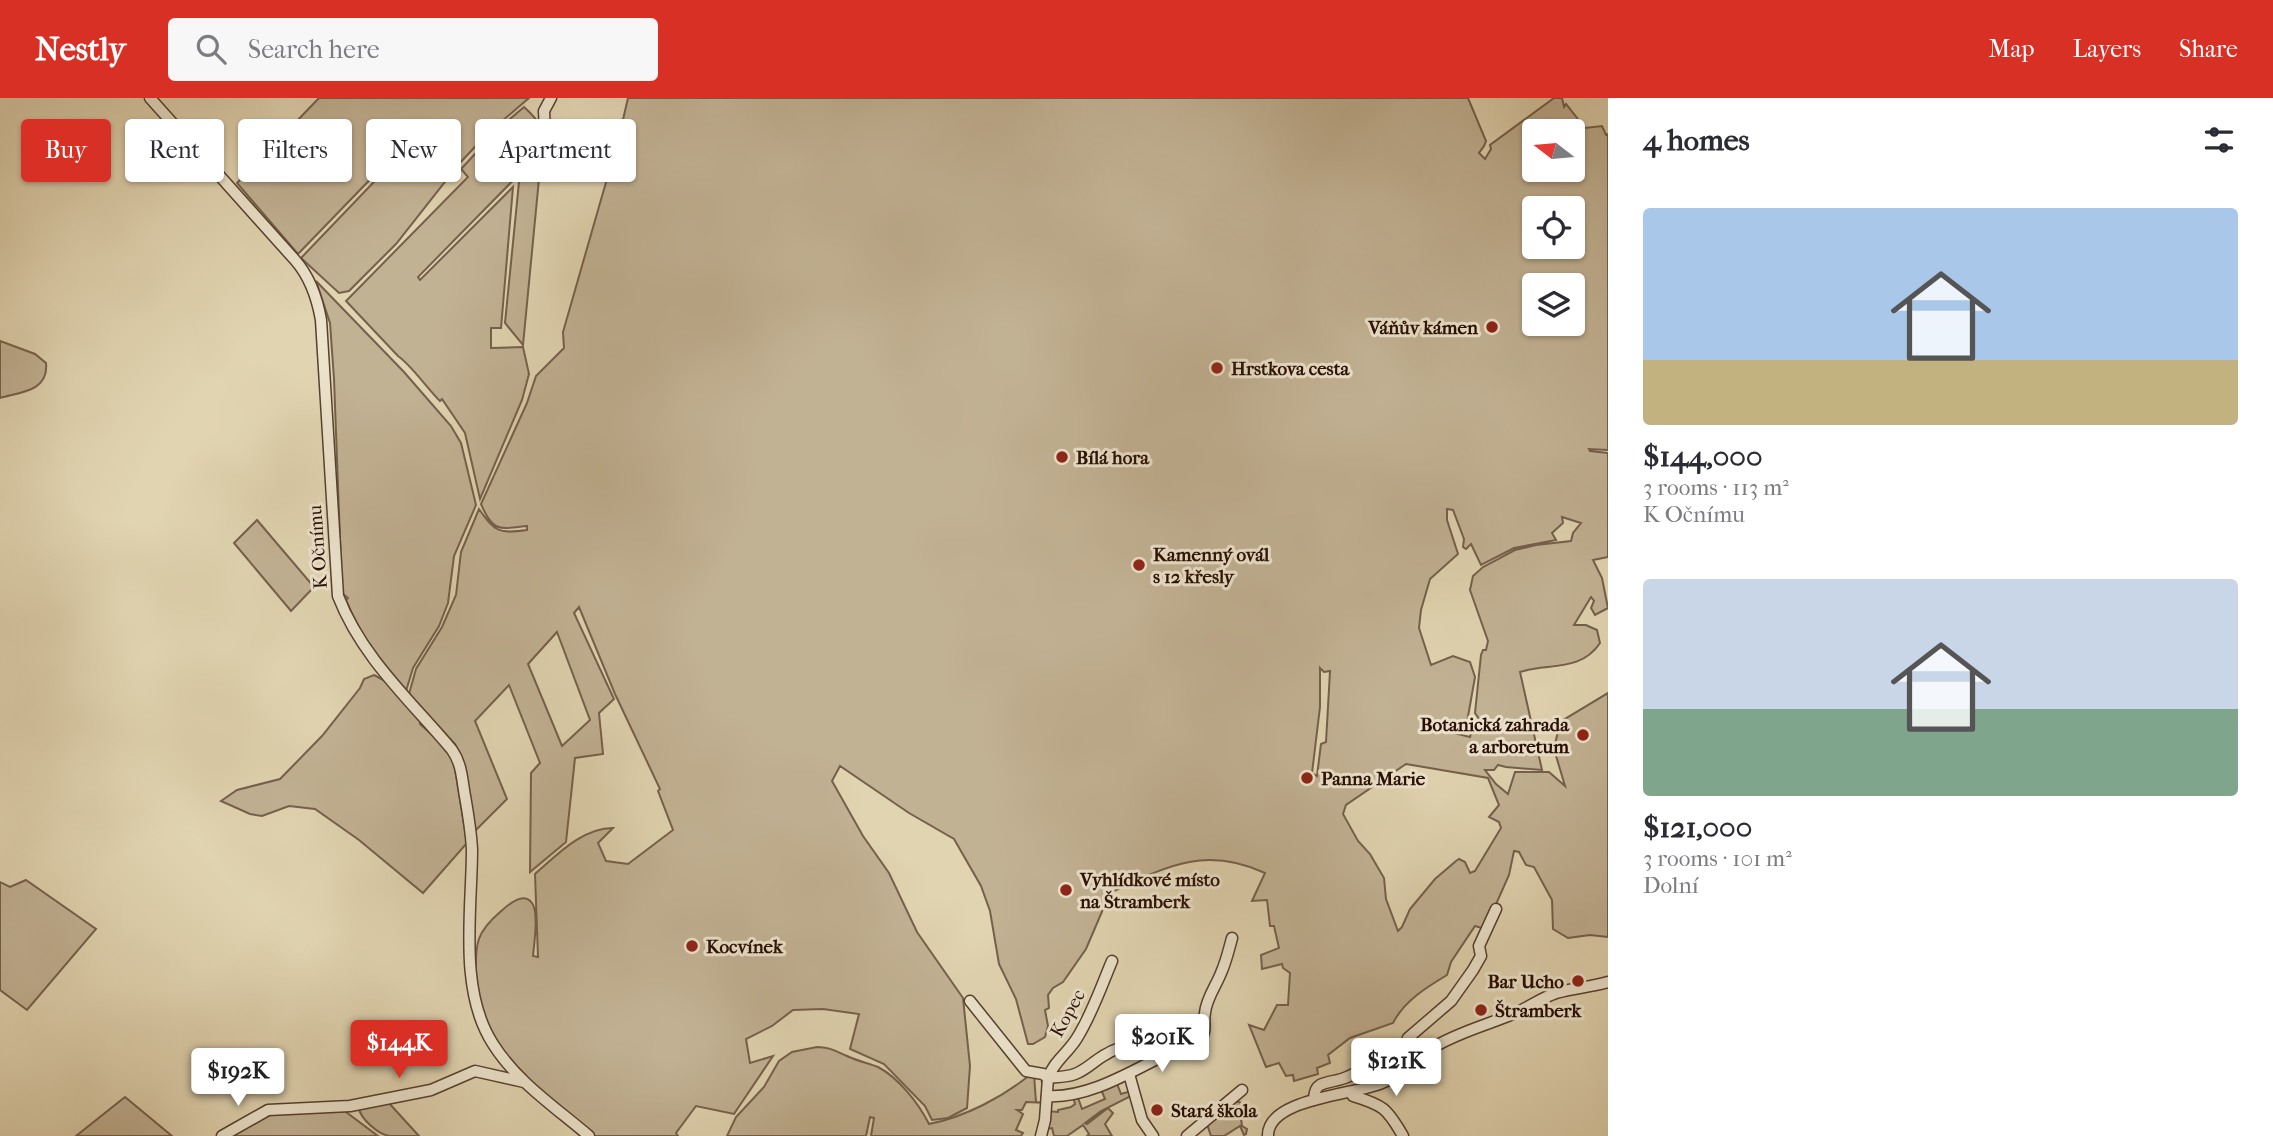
<!DOCTYPE html>
<html lang="en">
<head>
<meta charset="utf-8">
<style>
	:root { --surface:#fff; --page:#f7f7f7; --text:#2b2b33; --muted:#7c7c81; --accent:#d93025 }
	body { margin:0; font-family:"IM FELL French Canon",serif; background:var(--page); color:var(--text); height:100vh; display:flex; flex-direction:column; font-size:26px; white-space:nowrap }
	* { box-sizing:border-box; margin:0 }
	p { font-size:23px; color:var(--muted) }
	.icon { flex:none; width:38px; height:38px; fill:none; stroke:currentColor; stroke-width:2; stroke-linecap:round; stroke-linejoin:round }
	.map { position:relative; flex:1; overflow:hidden }
	.details { display:flex; flex-direction:column; background:var(--surface); width:665px }
	.details>* { flex:none }
	.hud { position:absolute; left:21px; top:21px; width:665px; height:63px; display:flex; gap:14px }
	.needle { width:46px; rotate:286deg }
	.tools { position:absolute; left:1522px; top:21px; display:grid; gap:14px }
	.tools a { display:grid; place-items:center; width:63px; height:63px; border-radius:7px; background:var(--surface); box-shadow:0 2px 5px #0004; font-size:35px }
	.price { position:absolute; translate:-50% -60px; padding:0 16px; border-radius:7px; background:#fff; color:#222; font-size:23px; line-height:46px; filter:drop-shadow(0 2px 4px #0008) }
	.price::after { content:''; position:absolute; left:50%; top:42px; width:21px; height:16px; margin-left:-10px; background:inherit; clip-path:polygon(0 0,100% 0,50% 100%) }
	.price.selected { background:var(--accent); color:#fff }
	ul { padding:0; list-style:none }
	li { display:grid; align-content:center; gap:14px; height:371px; padding:0 35px }
	li span { display:grid; place-items:center; height:217px; border-radius:7px; color:#555 }
	li>.icon { margin-inline-start:auto }
	span .icon { width:126px; height:126px; fill:#fffc; stroke-width:1 }
	li b { font-size:30px }
	h2 { display:flex; justify-content:space-between; align-items:center; height:84px; padding:0 35px; font-size:30px }
	.tag { padding:0 24px; border-radius:7px; background:var(--surface); box-shadow:0 2px 5px #0004; font-size:24px; line-height:63px }
	.tag.selected { background:var(--accent); color:#fff }
	header { display:flex; align-items:center; gap:42px; box-sizing:border-box; height:98px; padding:0 35px; background:var(--accent); color:#fff }
	header strong { font-size:33px }
	nav { display:flex; gap:38px; margin-inline-start:auto; font-size:24px }
	.search { width:490px; height:63px; background:var(--page); display:flex; align-items:center; gap:18px; box-sizing:border-box; padding:0 24px; border-radius:7px; color:var(--muted); font-size:26px }
	main { display:flex; flex:1; min-height:0 }
	.map>svg:first-child { display:block }
	.green { fill:#c2b294; stroke:#75604c; stroke-width:2; fill-rule:evenodd }
	.lines { fill:none; stroke-linecap:round; stroke-linejoin:round }
	.minor-casing { stroke:#564030; stroke-width:13 }
	.minor { stroke:#ece3cc; stroke-width:10 }
	.poi-dot { fill:#8f2418; stroke:#ece3cc; stroke-width:2.5 }
	.labels { text-anchor:middle; stroke-width:6; stroke-linejoin:round; paint-order:stroke }
	.poi-label { font-size:19px; font-weight:bold; fill:#280e05; stroke:#ece3cc; text-anchor:start }
	.street-label { font-size:19px; fill:#280e05; stroke:#ece3cc }
</style>
</head>
<body>
<header>
<strong>Nestly</strong>
<div class="search"><svg class="icon" aria-label="search" viewBox="0 0 24 24"><circle cx="10" cy="10" r="6"/><path d="M15 15l6 6"/></svg>Search here</div>
<nav><a>Map</a><a>Layers</a><a>Share</a></nav>
</header>
<main>
<div class="map">
<svg width="1608" height="1038" viewBox="0 0 1608 1038">
	<rect width="100%" height="100%" fill="#e1d4b1"/>
	<filter id="stains"><feTurbulence type="fractalNoise" baseFrequency=".00286" numOctaves="4"/><feColorMatrix values="0 0 0 0 .2 0 0 0 0 .09 0 0 0 0 .02 0 0 0 .5 -.17"/></filter>
	<radialGradient id="worn" r=".72"><stop offset=".6" stop-color="#630" stop-opacity="0"/><stop offset="1" stop-color="#630" stop-opacity=".3"/></radialGradient>
	<g class="green">
		<path d="M 319,0 L 529,0 L 487,36 L 457,68 L 417,33 L 298,156 L 237,85 Z"/>
		<path d="M 628,0 L 1468,0 L 1486,43 L 1484,48 L 1479,55 L 1485,61 L 1491,51 L 1490,47 L 1554,0 L 1562,0 L 1564,9 L 1566,6 L 1585,30 L 1602,28 L 1606,37 L 1608,36 L 1608,352 L 1589,351 L 1590,353 L 1608,355 L 1608,459 L 1593,462 L 1602,480 L 1608,510 L 1595,517 L 1591,510 L 1594,503 L 1591,499 L 1574,527 L 1586,527 L 1597,532 L 1600,545 C 1581,574 1548,565 1520,574 L 1542,672 L 1506,669 L 1498,667 L 1494,672 L 1485,672 L 1496,686 L 1508,696 L 1515,674 L 1549,674 L 1565,688 L 1554,651 L 1560,624 L 1608,595 L 1608,839 L 1590,837 L 1568,840 L 1553,831 L 1552,802 L 1534,769 L 1526,767 L 1519,754 L 1514,753 L 1509,777 L 1485,831 L 1475,828 L 1451,864 L 1447,877 C 1427,889 1404,903 1393,925 L 1350,940 L 1328,957 L 1330,965 L 1317,970 L 1318,976 L 1294,983 L 1293,977 L 1286,978 L 1279,965 L 1266,969 L 1249,927 L 1264,932 L 1277,907 L 1288,907 L 1290,875 L 1283,870 L 1282,866 L 1262,871 L 1261,857 L 1279,850 L 1274,828 L 1270,828 L 1267,802 L 1252,803 L 1265,775 C 1204,747 1165,769 1110,795 L 1086,851 L 1063,884 L 1053,890 L 1048,897 L 1049,910 L 1045,912 L 1048,928 L 1045,939 L 1033,946 L 1028,946 L 1016,901 L 999,866 L 990,813 L 981,788 L 954,741 L 909,715 L 840,668 L 832,683 L 863,738 L 889,775 L 917,834 L 963,900 L 970,968 L 967,1010 L 948,1020 L 932,1022 L 925,1008 L 884,966 L 850,951 L 859,916 L 823,911 L 793,912 L 772,928 L 746,941 L 750,965 L 773,958 L 734,1016 L 696,1008 L 676,1035 L 678,1038 L 594,1038 C 539,987 482,959 476,875 C 475,845 477,834 500,814 C 508,807 523,793 532,805 C 539,815 534,846 533,858 L 538,859 L 535,776 C 557,757 582,730 613,730 L 598,745 L 606,763 L 628,766 L 673,732 L 658,693 L 660,691 L 615,596 L 579,509 L 574,515 L 614,601 L 599,615 L 603,656 L 575,660 L 566,744 L 530,774 L 531,675 L 540,665 L 509,587 L 475,623 L 507,701 L 475,733 L 461,657 L 455,646 L 409,596 L 416,571 L 442,529 L 456,497 L 461,454 L 479,411 C 495,434 499,436 527,432 L 527,428 C 500,431 493,435 481,406 L 527,305 L 536,278 L 564,250 L 563,234 L 619,39 ZM 1535,33 L 1573,33 L 1573,72 L 1535,72 L 1535,57 L 1532,60 L 1535,54 ZM 1535,110 L 1573,110 L 1573,149 L 1535,149 ZM 1535,187 L 1573,187 L 1573,226 L 1535,226 ZM 1447,411 L 1453,412 L 1464,441 L 1463,449 L 1466,451 L 1471,446 L 1481,467 L 1514,450 L 1556,442 L 1552,435 L 1563,425 L 1562,419 L 1581,425 L 1573,435 L 1571,443 L 1536,447 L 1515,452 L 1483,469 L 1473,478 L 1470,492 L 1488,543 L 1486,552 L 1483,552 L 1481,557 L 1475,615 L 1481,624 L 1469,631 L 1472,632 L 1470,639 L 1450,634 L 1452,627 L 1466,630 L 1475,579 L 1470,564 L 1453,558 L 1431,567 L 1419,530 L 1421,512 L 1430,481 L 1458,456 L 1447,422 ZM 557,534 L 590,622 L 562,648 L 528,566 ZM 1320,570 L 1324,574 L 1330,573 L 1326,644 L 1321,646 L 1317,678 L 1312,675 L 1320,609 ZM 1406,666 L 1488,680 L 1499,707 L 1489,719 L 1499,724 L 1501,730 L 1475,773 L 1470,775 L 1465,764 L 1459,761 L 1456,763 L 1435,781 L 1410,811 L 1402,829 L 1398,833 L 1386,801 L 1384,780 L 1370,756 L 1358,743 L 1343,716 L 1346,707 Z"/>
		<path d="M 524,9 C 542,25 544,31 541,54 L 418,179 L 420,182 L 513,89 L 501,230 L 491,230 L 491,250 L 523,249 L 529,276 L 522,302 L 480,401 L 465,335 L 442,301 L 440,303 C 426,289 412,268 398,258 L 346,203 L 468,79 L 461,71 L 497,32 Z"/>
		<path d="M 416,40 L 421,40 L 455,71 L 396,146 L 349,193 L 339,195 L 301,160 Z"/>
		<path d="M 541,60 L 523,247 L 505,225 L 519,84 Z"/>
		<path d="M 316,183 L 404,274 L 451,328 L 461,345 L 476,407 L 454,458 L 448,505 L 439,528 L 413,570 L 406,593 C 381,567 360,536 346,502 L 348,500 L 342,495 L 334,281 L 330,225 Z"/>
		<path d="M 0,243 L 35,256 L 46,265 C 49,294 19,294 0,300 Z"/>
		<path d="M 257,422 L 314,489 L 291,513 L 234,445 Z"/>
		<path d="M 374,577 L 389,585 L 420,620 L 420,626 L 448,651 L 454,665 L 467,745 L 423,795 L 359,742 L 315,711 L 289,708 L 262,718 L 250,716 L 221,703 L 237,692 L 280,681 L 322,638 L 360,590 L 364,581 Z"/>
		<path d="M 26,782 L 96,831 L 27,912 L 0,892 L 0,784 L 10,789 Z"/>
		<path d="M 817,949 C 830,949 835,953 847,958 C 857,963 868,965 878,969 C 899,980 919,1006 929,1026 C 965,1019 1003,999 1031,976 L 1034,976 L 1036,1004 L 1044,1005 L 1041,976 L 1043,976 L 1047,1005 L 1026,1004 L 1022,1012 L 1017,1012 L 1023,1016 L 1016,1032 L 1023,1035 L 1021,1038 L 871,1038 L 874,1020 L 870,1019 L 866,1038 L 727,1038 L 736,1019 L 764,989 L 779,963 L 792,954 Z"/>
		<path d="M 1116,983 L 1121,996 L 1131,993 L 1131,998 L 1101,1013 L 1085,1025 L 1087,1026 L 1108,1010 L 1113,1015 L 1105,1026 L 1112,1038 L 1087,1038 L 1089,1036 L 1083,1027 L 1067,1038 L 1054,1038 L 1052,1030 L 1045,1031 L 1047,1013 L 1058,1014 L 1058,1012 L 1071,1009 L 1075,1006 L 1073,998 L 1077,997 L 1082,1011 L 1105,1001 L 1100,989 Z"/>
		<path d="M 125,999 L 172,1038 L 76,1038 Z"/>
		<path d="M 1236,1003 L 1247,1007 L 1241,1020 L 1242,1028 L 1247,1031 L 1246,1036 L 1244,1037 L 1240,1028 L 1224,1038 L 1211,1038 L 1207,1026 Z"/>
		<path d="M 388,1004 L 419,1038 C 409,1038 398,1038 389,1038 C 378,1036 361,1021 359,1011 Z"/>
		<path d="M 342,1011 L 378,1038 L 230,1038 L 258,1018 Z"/>
	</g>
	<g class="lines">
		<g class="minor-casing">
			<g id="minor">
				<path d="M 150,0 L 295,162 C 310,179 317,199 321,222 L 338,498 C 362,560 411,603 452,652 C 462,666 462,682 465,698 C 468,715 471,734 472,751 C 472,812 458,892 493,946 C 517,984 555,1009 589,1038"/>
				<path d="M 545,33 L 544,13 L 551,0"/>
				<path d="M 1112,863 C 1101,889 1092,916 1077,940 C 1068,955 1054,963 1048,980 C 1057,979 1067,979 1075,976 C 1086,972 1093,964 1103,958 C 1126,943 1157,942 1183,948"/>
				<path d="M 970,903 L 1026,973 L 1043,976 L 1048,980 L 1045,1022 L 1041,1038"/>
				<path d="M 1129,976 L 1142,1022 L 1153,1038"/>
				<path d="M 1351,994 L 1353,998 C 1383,1007 1387,1010 1403,1038"/>
				<path d="M 1047,998 C 1091,1001 1138,969 1177,951 C 1185,947 1195,948 1201,941 C 1207,933 1203,924 1205,915 C 1206,901 1216,888 1221,875 C 1226,864 1229,851 1232,840"/>
				<path d="M 1314,1002 C 1314,996 1315,990 1320,987 C 1328,983 1339,983 1347,979 C 1367,971 1380,957 1402,954 L 1408,940 L 1451,903 L 1473,872 L 1481,858 L 1479,848 L 1496,811"/>
				<path d="M 222,1038 L 268,1012 L 350,1008 L 431,992 L 475,973 L 524,984"/>
				<path d="M 1187,1038 L 1242,992"/>
				<path d="M 1268,1038 C 1267,1000 1355,997 1382,985 C 1402,977 1416,960 1434,949 C 1459,934 1487,927 1513,916 C 1528,910 1541,900 1556,895 C 1573,890 1591,889 1608,884"/>
			</g>
		</g>
		<use href="#minor" class="minor"/>
	</g>
	<g class="poi-dot">
		<circle cx="1492" cy="229" r="7"/>
		<circle cx="1217" cy="270" r="7"/>
		<circle cx="1062" cy="359" r="7"/>
		<circle cx="1139" cy="467" r="7"/>
		<circle cx="1583" cy="637" r="7"/>
		<circle cx="1307" cy="680" r="7"/>
		<circle cx="1066" cy="792" r="7"/>
		<circle cx="692" cy="848" r="7"/>
		<circle cx="1578" cy="883" r="7"/>
		<circle cx="1481" cy="912" r="7"/>
		<circle cx="1157" cy="1012" r="7"/>
	</g>
	<g class="labels">
		<g class="poi-label">
			<text x="1478" y="236" text-anchor="end">Váňův kámen</text>
			<text x="1231" y="277">Hrstkova cesta</text>
			<text x="1076" y="366">Bílá hora</text>
			<text x="1153" y="463">Kamenný ovál<tspan x="1153" dy="22">s 12 křesly</tspan></text>
			<text x="1569" y="633" text-anchor="end">Botanická zahrada<tspan x="1569" dy="22">a arboretum</tspan></text>
			<text x="1321" y="687">Panna Marie</text>
			<text x="1080" y="788">Vyhlídkové místo<tspan x="1080" dy="22">na Štramberk</tspan></text>
			<text x="706" y="855">Kocvínek</text>
			<text x="1564" y="890" text-anchor="end">Bar Ucho</text>
			<text x="1495" y="919">Štramberk</text>
			<text x="1171" y="1019">Stará škola</text>
		</g>
		<g class="street-label">
			<text transform="translate(317 449) rotate(-94)" y="7">K Očnímu</text>
			<text transform="translate(1067 915) rotate(-61)" y="7">Kopec</text>
		</g>
	</g>
	<rect width="100%" height="100%" filter="url(#stains)"/>
	<rect width="100%" height="100%" fill="url(#worn)"/>
</svg>
<div class="tools">
<a><svg class="needle" viewBox="-14 -14 28 28"><path d="M0-13l5 13h-10z" fill="#e53935"/><path d="M0 13l5-13h-10z" fill="#7c7c81"/></svg></a>
<a><svg class="icon" aria-label="locate" viewBox="0 0 24 24"><circle cx="12" cy="12" r="6"/><path d="M12 2v4M12 18v4M2 12h4M18 12h4"/></svg></a>
<a><svg class="icon" aria-label="layers" viewBox="0 0 24 24"><path d="M12 4l9 5-9 5-9-5zM3 14l9 5 9-5"/></svg></a>
</div>
<b class="price" style="left:1162px;top:976px">$201K</b>
<b class="price selected" style="left:399px;top:982px">$144K</b>
<b class="price" style="left:1396px;top:1000px">$121K</b>
<b class="price" style="left:238px;top:1010px">$192K</b>
<div class="hud">
<a class="tag selected">Buy</a>
<a class="tag">Rent</a>
<a class="tag">Filters</a>
<a class="tag">New</a>
<a class="tag">Apartment</a>
</div>
</div>
<section class="details">
<h2>4 homes<svg class="icon" aria-label="filters" viewBox="0 0 24 24"><path d="M4 7h16M4 17h16"/><circle cx="9" cy="7" r="2"/><circle cx="15" cy="17" r="2"/></svg></h2>
<ul>
<li><span style="background:linear-gradient(#a9c7e8 70%,#c2b280 0)"><svg class="icon" aria-label="home" viewBox="0 0 24 24"><path d="M3 11l9-7 9 7M6 9v11h12V9"/></svg></span><div><b>$144,000</b><p>3 rooms · 113 m²</p><p>K Očnímu</p></div></li>
<li><span style="background:linear-gradient(#c9d6e8 60%,#7fa58c 0)"><svg class="icon" aria-label="home" viewBox="0 0 24 24"><path d="M3 11l9-7 9 7M6 9v11h12V9"/></svg></span><div><b>$121,000</b><p>3 rooms · 101 m²</p><p>Dolní</p></div></li>
</ul>
</section>
</main>
</body>
</html>
